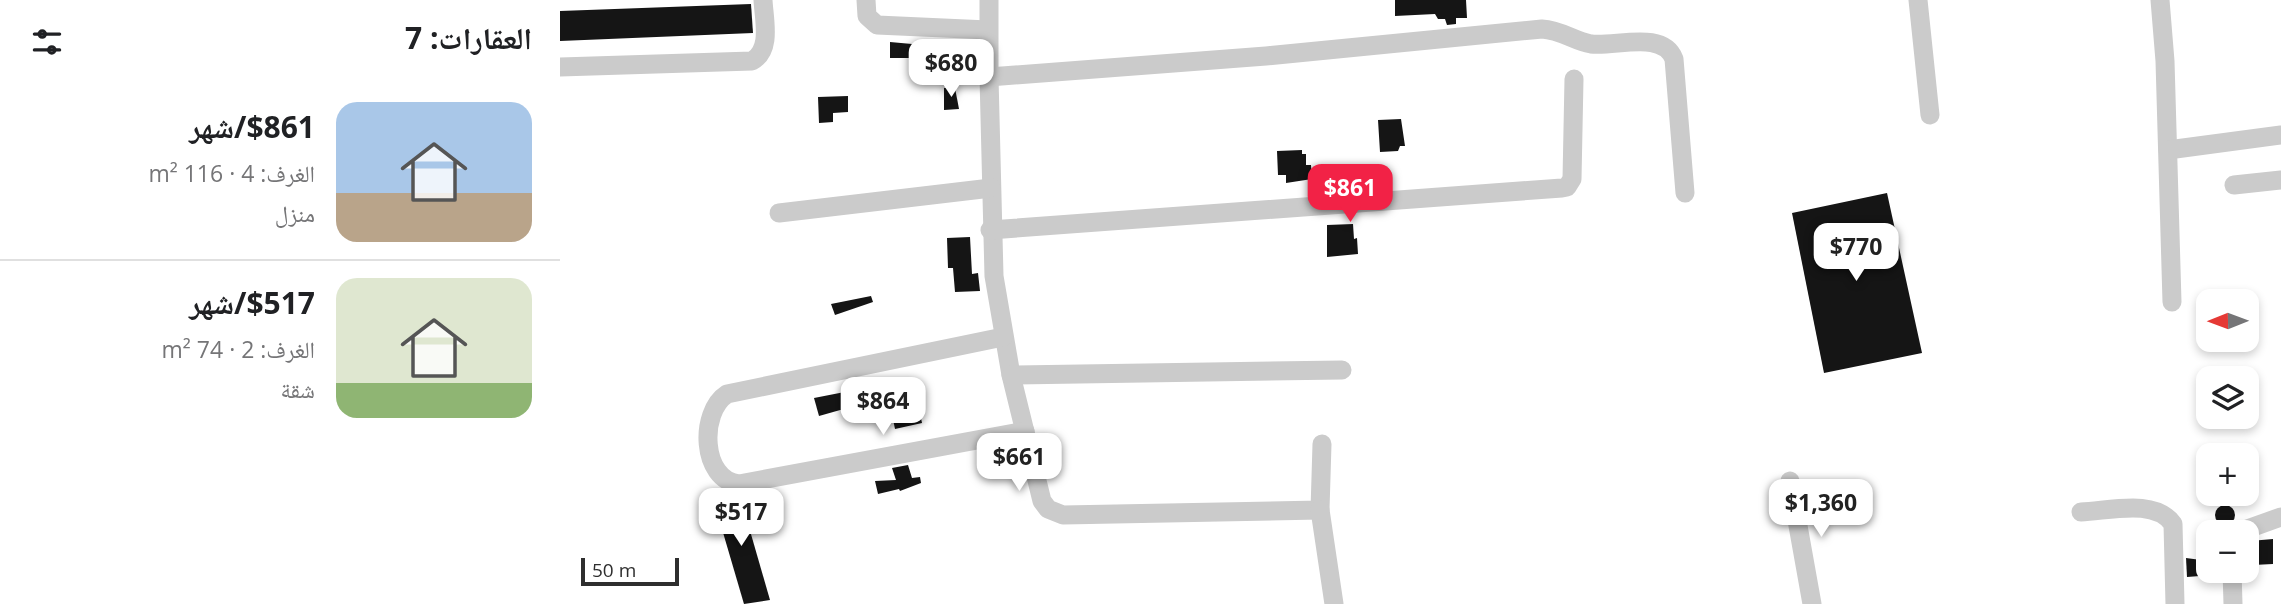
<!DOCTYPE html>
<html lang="ar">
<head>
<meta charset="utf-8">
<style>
	:root { --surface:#fff; --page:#f2f2f2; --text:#202124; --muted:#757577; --line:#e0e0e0; --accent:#f22246 }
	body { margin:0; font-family:"Open Sans","Noto Naskh Arabic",sans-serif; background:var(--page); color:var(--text); direction:rtl; height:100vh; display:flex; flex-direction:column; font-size:26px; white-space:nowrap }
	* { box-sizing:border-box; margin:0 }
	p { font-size:23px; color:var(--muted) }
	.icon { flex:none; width:38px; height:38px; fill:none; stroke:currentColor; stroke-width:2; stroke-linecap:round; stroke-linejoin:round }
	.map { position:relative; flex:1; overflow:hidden; direction:ltr }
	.details { display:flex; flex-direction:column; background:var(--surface); width:560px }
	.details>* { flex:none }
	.needle { width:46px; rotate:269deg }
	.buttons { position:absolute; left:1636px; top:289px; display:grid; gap:14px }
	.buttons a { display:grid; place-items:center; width:63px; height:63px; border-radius:14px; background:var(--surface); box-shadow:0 4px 10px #0003; font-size:35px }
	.scale { position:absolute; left:21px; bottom:18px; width:98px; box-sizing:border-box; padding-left:7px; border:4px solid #2e2e2e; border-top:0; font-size:19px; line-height:24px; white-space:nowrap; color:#2e2e2e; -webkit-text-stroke:5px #fff; paint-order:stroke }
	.price { position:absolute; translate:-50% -60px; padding:0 16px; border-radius:14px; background:#fff; color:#222; font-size:23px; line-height:46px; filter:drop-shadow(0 2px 4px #0008) }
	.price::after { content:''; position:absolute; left:50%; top:42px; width:21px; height:16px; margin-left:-10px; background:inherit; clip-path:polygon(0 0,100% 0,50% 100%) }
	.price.on { background:var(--accent); color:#fff }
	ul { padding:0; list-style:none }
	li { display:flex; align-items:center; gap:21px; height:175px; padding:0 28px }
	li+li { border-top:2px solid var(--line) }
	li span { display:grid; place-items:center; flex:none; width:196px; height:140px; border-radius:21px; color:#555 }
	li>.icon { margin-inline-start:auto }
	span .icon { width:84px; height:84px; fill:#fffc; stroke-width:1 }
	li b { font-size:30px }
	h2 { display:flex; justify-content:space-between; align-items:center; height:84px; padding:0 28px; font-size:30px }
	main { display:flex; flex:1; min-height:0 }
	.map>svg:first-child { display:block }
	.building { fill:#151515 }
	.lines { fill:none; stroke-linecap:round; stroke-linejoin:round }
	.minor { stroke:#cbcbcb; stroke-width:19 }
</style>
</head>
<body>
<main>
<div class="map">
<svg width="1721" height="604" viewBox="0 0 1721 604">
	<rect width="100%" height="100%" fill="#fff"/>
	<g class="building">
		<path d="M 835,0 L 906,0 L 907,18 L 896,18 L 896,24 L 887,25 L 885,19 L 878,19 L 875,14 L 835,16 Z"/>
		<path d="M 191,4 L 193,33 L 0,41 L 0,11 Z"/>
		<path d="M 330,42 L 352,44 L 353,58 L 330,58 Z"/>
		<path d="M 376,63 L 391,63 L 391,78 L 377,84 Z"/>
		<path d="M 384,88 L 395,88 L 399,109 L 384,110 Z"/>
		<path d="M 288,96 L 288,112 L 273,113 L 273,122 L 259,123 L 258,97 Z"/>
		<path d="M 841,119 L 845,146 L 840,146 L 838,151 L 820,152 L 818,120 Z"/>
		<path d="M 742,150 L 742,154 L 746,154 L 746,165 L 751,165 L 752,179 L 726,183 L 726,175 L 718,175 L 717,151 Z"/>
		<path d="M 1327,193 L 1362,353 L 1264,373 L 1232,213 Z"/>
		<path d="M 793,224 L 794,239 L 797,238 L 798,254 L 767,257 L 767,225 Z"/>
		<path d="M 410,237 L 412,274 L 418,273 L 420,291 L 395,292 L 393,268 L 388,268 L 387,238 Z"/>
		<path d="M 311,296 L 313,302 L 275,315 L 271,304 Z"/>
		<path d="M 300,389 L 305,403 L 259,416 L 254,398 Z"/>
		<path d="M 358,404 L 362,423 L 335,429 L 331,410 Z"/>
		<path d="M 348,465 L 352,478 L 360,477 L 361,483 L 340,491 L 339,489 L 318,494 L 315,481 L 336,480 L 332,468 Z"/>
		<path d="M 164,492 L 180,496 L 210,600 L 184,604 L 152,495 Z"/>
		<circle cx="1665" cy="515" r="10"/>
		<path d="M 1713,539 L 1713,564 L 1693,565 L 1690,541 Z"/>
		<path d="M 1626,558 L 1641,560 L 1640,576 L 1627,577 Z"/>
	</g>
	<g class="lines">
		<g class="minor">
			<path d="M 306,0 L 307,16 L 317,25 L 428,30"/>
			<path d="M 429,0 L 429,77 L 706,56 L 982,29 C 1001,30 1014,41 1031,44 C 1056,47 1103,30 1114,59 L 1125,193"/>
			<path d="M 1358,0 L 1370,115"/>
			<path d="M 1600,0 L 1605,61 L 1612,302"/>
			<path d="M 0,67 L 192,61 C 212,50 204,20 203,0"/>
			<path d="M 429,77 L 434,276 L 451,375 L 482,501 L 488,509 L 503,515 L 760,510 L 762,444"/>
			<path d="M 1608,150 L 1721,135"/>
			<path d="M 1674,185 L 1721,180"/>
			<path d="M 219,213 L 431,188"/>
			<path d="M 430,230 L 1002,188 L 1007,187 L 1012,179 L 1014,79"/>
			<path d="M 443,337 L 167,394 C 139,412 141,480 179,484 L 465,431"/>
			<path d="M 451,375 L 782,370"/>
			<path d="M 1230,481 L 1252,604"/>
			<path d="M 760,510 L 774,604"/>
			<path d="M 1521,512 C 1549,511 1595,498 1613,524 L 1615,604"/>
			<path d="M 1679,532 L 1721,517"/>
			<path d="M 1672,570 L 1673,604"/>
		</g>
	</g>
</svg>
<div class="buttons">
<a><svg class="needle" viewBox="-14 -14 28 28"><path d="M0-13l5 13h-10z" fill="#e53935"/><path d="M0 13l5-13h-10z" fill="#757577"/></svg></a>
<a><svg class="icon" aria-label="layers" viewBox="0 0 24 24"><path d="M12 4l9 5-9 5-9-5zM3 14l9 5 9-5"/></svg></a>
<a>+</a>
<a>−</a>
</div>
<div class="scale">50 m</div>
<b class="price" style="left:391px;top:99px">$680</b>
<b class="price on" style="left:790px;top:224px">$861</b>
<b class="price" style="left:1296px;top:283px">$770</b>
<b class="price" style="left:323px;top:437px">$864</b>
<b class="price" style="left:459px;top:493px">$661</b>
<b class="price" style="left:1261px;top:539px">$1,360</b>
<b class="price" style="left:181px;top:548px">$517</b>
</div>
<section class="details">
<h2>العقارات: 7<svg class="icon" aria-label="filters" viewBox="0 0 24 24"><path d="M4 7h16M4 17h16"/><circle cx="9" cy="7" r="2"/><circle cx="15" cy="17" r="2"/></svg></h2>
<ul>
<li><span style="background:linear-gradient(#a9c7e8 65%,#b9a48a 0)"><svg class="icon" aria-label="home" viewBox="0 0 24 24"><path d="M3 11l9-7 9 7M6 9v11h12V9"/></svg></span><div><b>$861/شهر</b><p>الغرف: 4 · 116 m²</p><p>منزل</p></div></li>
<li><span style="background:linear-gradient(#dfe7d0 75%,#8fb573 0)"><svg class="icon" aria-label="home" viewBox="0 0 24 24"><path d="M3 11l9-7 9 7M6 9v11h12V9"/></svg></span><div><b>$517/شهر</b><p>الغرف: 2 · 74 m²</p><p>شقة</p></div></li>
</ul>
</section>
</main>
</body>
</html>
